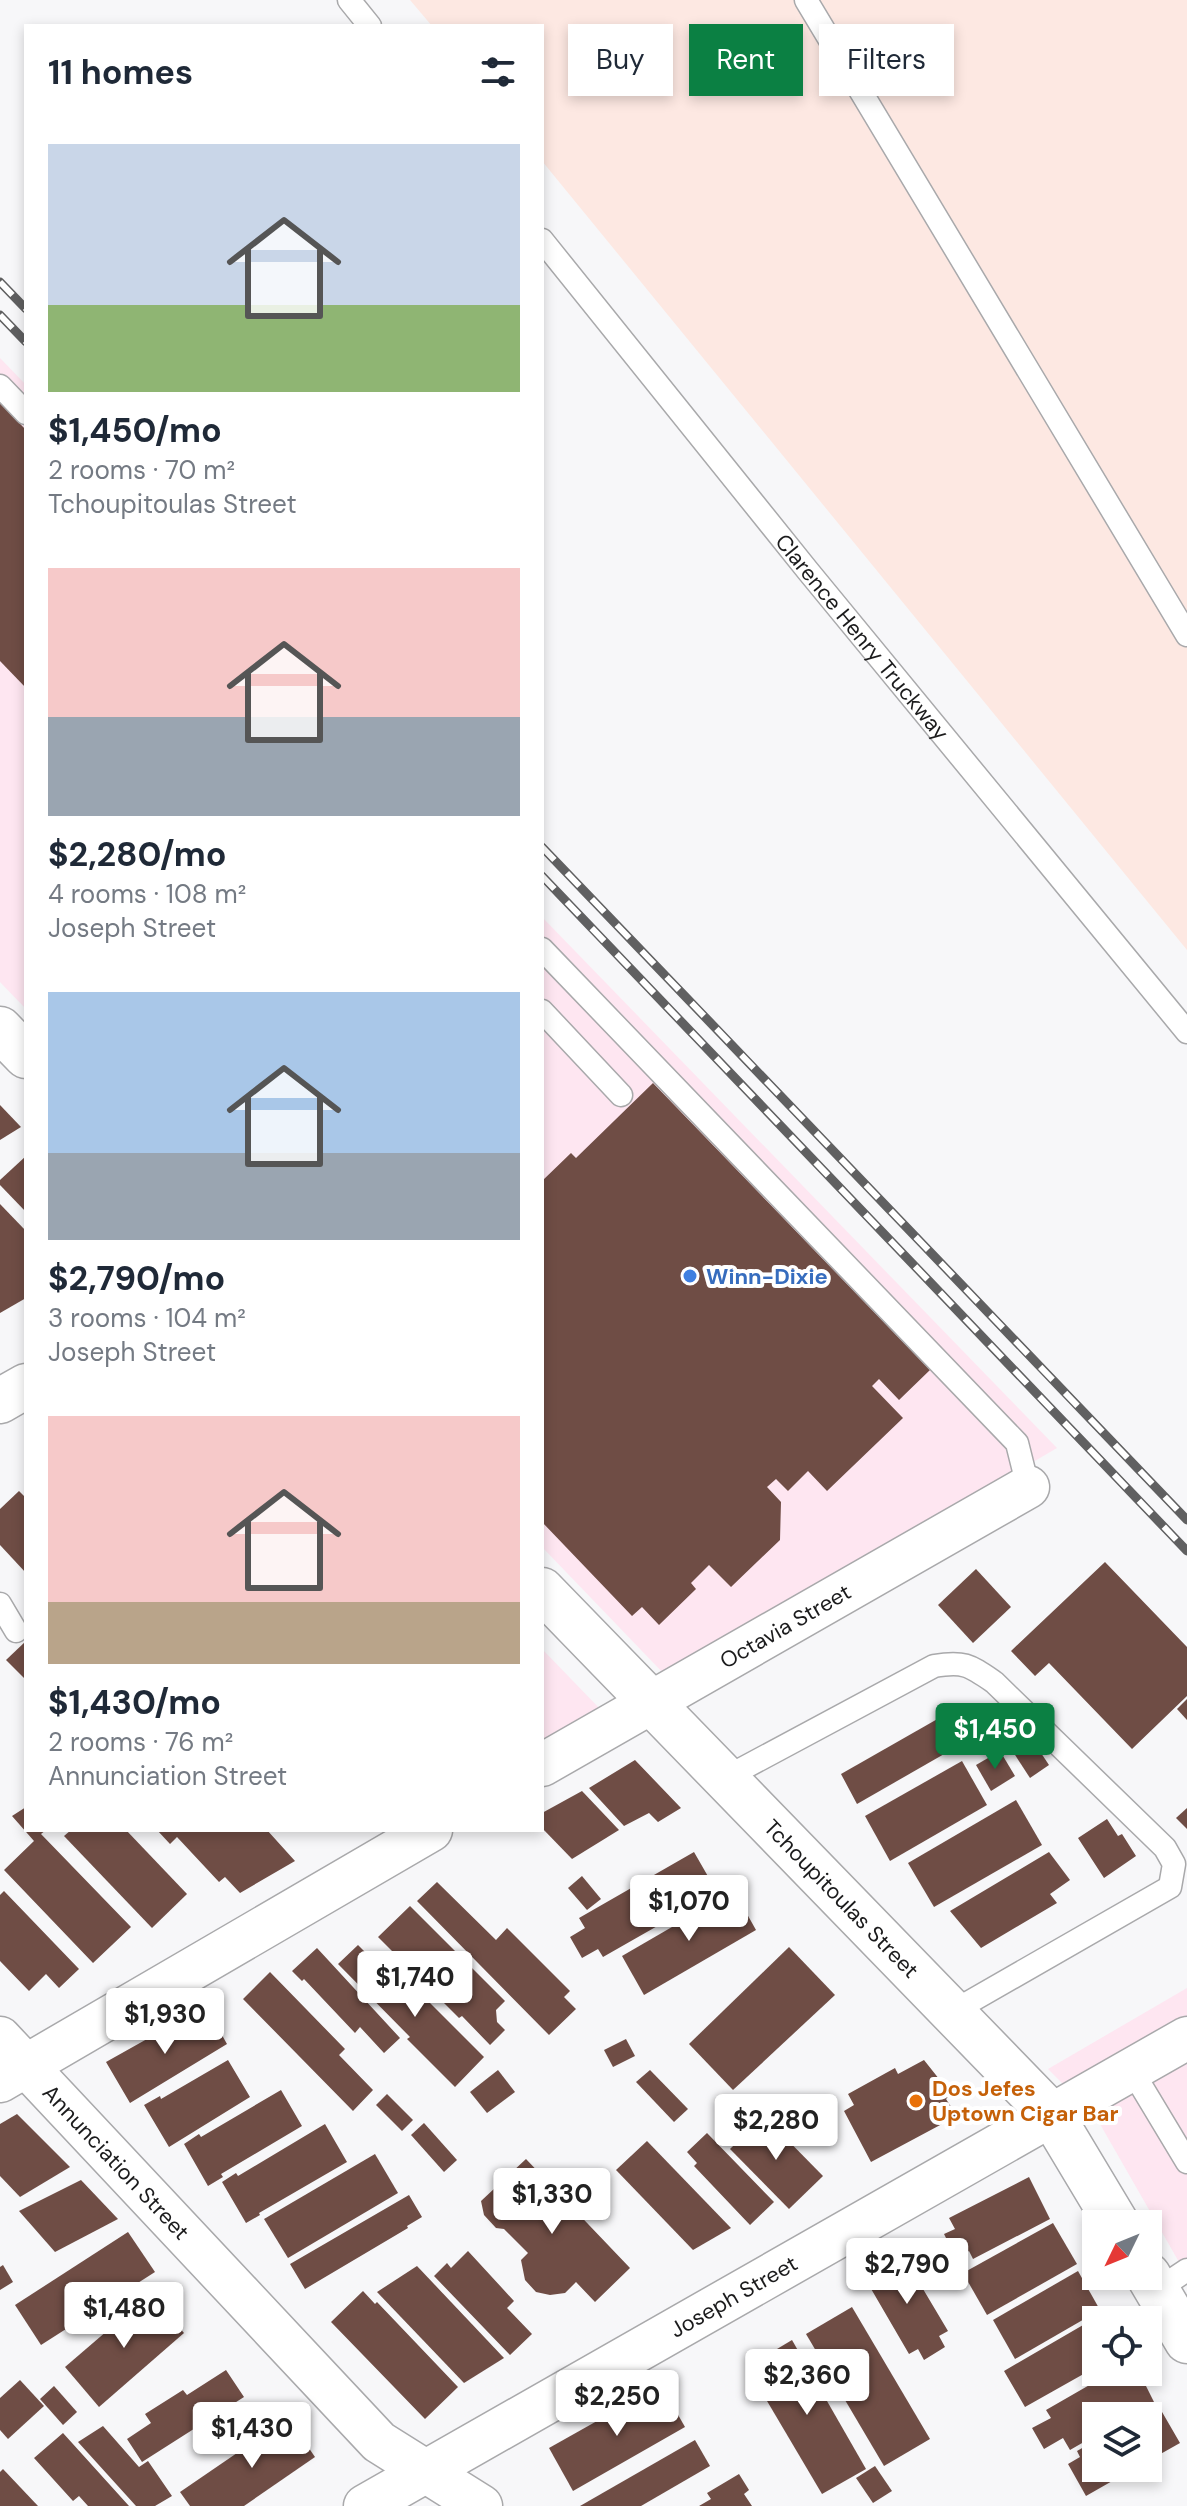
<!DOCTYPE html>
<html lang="en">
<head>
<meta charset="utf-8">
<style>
	:root { --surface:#fff; --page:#f2f2f3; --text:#1f2937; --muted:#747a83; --accent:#0b8043 }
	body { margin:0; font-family:"DM Sans",sans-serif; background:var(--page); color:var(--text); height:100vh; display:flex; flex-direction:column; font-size:30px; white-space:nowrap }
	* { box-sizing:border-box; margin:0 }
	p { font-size:26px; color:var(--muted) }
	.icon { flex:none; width:44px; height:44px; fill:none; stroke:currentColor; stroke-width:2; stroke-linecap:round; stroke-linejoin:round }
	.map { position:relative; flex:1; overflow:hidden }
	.drawer { position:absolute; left:24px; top:24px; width:520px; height:1808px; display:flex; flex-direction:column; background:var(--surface); border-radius:0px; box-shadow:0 4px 12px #0003 }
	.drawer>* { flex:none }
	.top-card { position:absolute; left:568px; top:24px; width:498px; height:72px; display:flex; gap:16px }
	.needle { width:52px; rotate:227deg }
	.controls { position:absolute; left:1082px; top:2210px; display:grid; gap:16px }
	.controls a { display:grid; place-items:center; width:80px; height:80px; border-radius:0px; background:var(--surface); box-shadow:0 4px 12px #0003; font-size:40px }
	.price { position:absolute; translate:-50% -68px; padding:0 18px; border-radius:8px; background:#fff; color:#222; font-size:26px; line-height:52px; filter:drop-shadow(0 2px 4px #0008) }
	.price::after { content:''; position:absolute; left:50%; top:48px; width:24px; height:18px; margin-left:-12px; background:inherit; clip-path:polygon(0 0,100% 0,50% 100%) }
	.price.current { background:var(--accent); color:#fff }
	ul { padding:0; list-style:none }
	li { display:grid; align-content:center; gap:16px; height:424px; padding:0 24px }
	li span { display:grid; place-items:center; height:248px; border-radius:0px; color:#555 }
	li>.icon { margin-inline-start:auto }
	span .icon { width:144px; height:144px; fill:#fffc; stroke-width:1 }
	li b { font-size:34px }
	h2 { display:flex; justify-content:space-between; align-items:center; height:96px; padding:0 24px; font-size:34px }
	.chip { padding:0 28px; border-radius:0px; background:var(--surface); box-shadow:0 4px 12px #0003; font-size:28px; line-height:72px }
	.chip.current { background:var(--accent); color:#fff }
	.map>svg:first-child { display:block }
	.commercial { fill:#fee6f1 }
	.industrial { fill:#fde8e2 }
	.building { fill:#6f4d45 }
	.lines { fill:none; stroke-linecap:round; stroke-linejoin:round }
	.lane-casing { stroke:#a9a9ab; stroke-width:25 }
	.street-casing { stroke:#a9a9ab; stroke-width:45 }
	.secondary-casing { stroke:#a9a9ab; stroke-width:47 }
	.lane { stroke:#fff; stroke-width:22 }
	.street { stroke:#fff; stroke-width:42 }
	.secondary { stroke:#fff; stroke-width:44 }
	.rail-casing { stroke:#606061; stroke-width:9 }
	.rail { stroke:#fff; stroke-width:6; stroke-dasharray:18; stroke-linecap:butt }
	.shop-dot { fill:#3f7fe0; stroke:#fff; stroke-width:3 }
	.food-dot { fill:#e8710a; stroke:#fff; stroke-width:3 }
	.labels { text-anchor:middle; stroke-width:8; stroke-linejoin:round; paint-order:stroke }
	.street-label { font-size:22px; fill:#1b1b1c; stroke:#fff }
	.shop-label { font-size:22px; font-weight:bold; fill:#366cbe; stroke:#fff; text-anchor:start }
	.food-label { font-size:22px; font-weight:bold; fill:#c56008; stroke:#fff; text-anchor:start }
</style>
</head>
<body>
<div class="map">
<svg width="1187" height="2506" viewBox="0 0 1187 2506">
	<rect width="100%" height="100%" fill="#f7f7f9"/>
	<g class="commercial">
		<path d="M 0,358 L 26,385 L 26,1009 L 0,982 Z"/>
		<path d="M 542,917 L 1057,1448 L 666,1676 L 542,1547 Z"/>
		<path d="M 542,1649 L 601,1710 L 542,1748 Z"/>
		<path d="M 1187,1988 L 1187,2276 L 1096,2117 L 1048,2069 Z"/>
	</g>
	<path class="industrial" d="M 410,0 L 1187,0 L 1187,950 L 542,161 L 542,26 L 432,26 Z"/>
	<g class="building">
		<path d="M 0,403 L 26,430 L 26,688 L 0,661 Z"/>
		<path d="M 653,1083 L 930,1370 L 899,1400 L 879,1379 L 872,1386 L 903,1418 L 827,1491 L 808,1471 L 788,1491 L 776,1479 L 767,1487 L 781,1502 L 780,1540 L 731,1587 L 709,1565 L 691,1583 L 696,1589 L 659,1625 L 642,1607 L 632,1616 L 542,1522 L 542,1181 L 571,1153 L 576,1158 Z"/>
		<path d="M 0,1105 L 21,1127 L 0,1140 Z"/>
		<path d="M 26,1156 L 26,1212 L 0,1185 L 0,1180 Z"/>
		<path d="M 0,1204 L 26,1231 L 26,1298 L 0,1313 Z"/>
		<path d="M 19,1491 L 26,1498 L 26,1573 L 0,1545 L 0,1509 Z"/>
		<path d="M 1105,1562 L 1187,1647 L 1187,1696 L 1132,1749 L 1049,1663 L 1035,1676 L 1011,1651 Z"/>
		<path d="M 976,1569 L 1011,1607 L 973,1643 L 938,1605 Z"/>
		<path d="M 26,1641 L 26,1680 L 6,1660 Z"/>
		<path d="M 1187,1699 L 1187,1720 L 1177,1709 Z"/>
		<path d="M 962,1705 L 979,1734 L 857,1804 L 841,1774 Z"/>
		<path d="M 1025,1729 L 1049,1765 L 1030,1778 L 1006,1741 Z"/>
		<path d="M 1000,1751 L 1015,1776 L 991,1791 L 976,1765 Z"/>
		<path d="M 635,1760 L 681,1808 L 658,1822 L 649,1813 L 624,1826 L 589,1788 Z"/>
		<path d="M 962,1761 L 987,1805 L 890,1861 L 865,1816 Z"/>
		<path d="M 582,1791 L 619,1830 L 572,1859 L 542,1828 L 542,1813 Z"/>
		<path d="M 1016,1800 L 1042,1845 L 934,1907 L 908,1863 Z"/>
		<path d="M 26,1807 L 26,1830 L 46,1830 L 41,1834 L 131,1927 L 93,1963 L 4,1870 L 34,1841 L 12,1816 Z"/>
		<path d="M 1187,1808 L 1187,1829 L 1176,1818 Z"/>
		<path d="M 1107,1819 L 1118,1836 L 1122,1834 L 1136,1856 L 1104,1878 L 1078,1838 Z"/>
		<path d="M 71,1830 L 126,1830 L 187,1894 L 152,1928 L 64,1836 Z"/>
		<path d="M 157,1830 L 267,1830 L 295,1861 L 240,1893 L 225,1877 L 219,1882 L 177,1837 L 170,1844 Z"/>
		<path d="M 694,1852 L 717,1892 L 603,1957 L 598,1949 L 582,1958 L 570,1937 L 585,1928 L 579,1918 Z"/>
		<path d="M 1049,1852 L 1070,1880 L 1050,1894 L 1057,1903 L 981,1948 L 950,1911 Z"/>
		<path d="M 582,1876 L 601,1899 L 587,1910 L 568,1888 Z"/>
		<path d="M 437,1882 L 496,1940 L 507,1928 L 570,1991 L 564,1997 L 576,2009 L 549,2035 L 417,1901 Z"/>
		<path d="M 4,1891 L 79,1969 L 59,1988 L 46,1974 L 29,1991 L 0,1961 L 0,1895 Z"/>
		<path d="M 734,1891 L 756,1930 L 644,1995 L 622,1956 Z"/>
		<path d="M 410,1906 L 505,2001 L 496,2010 L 497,2022 L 505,2030 L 490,2045 L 462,2016 L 459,2018 L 378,1937 Z"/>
		<path d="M 358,1945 L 418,2005 L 425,1998 L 484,2057 L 455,2087 L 407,2039 L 410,2037 L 338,1964 Z"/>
		<path d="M 789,1947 L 835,1995 L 733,2090 L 689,2044 Z"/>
		<path d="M 317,1948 L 400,2038 L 384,2053 L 360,2027 L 355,2033 L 304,1979 L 302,1981 L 292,1971 Z"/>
		<path d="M 270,1972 L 345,2049 L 339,2055 L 373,2090 L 353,2111 L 243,1999 Z"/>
		<path d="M 210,2014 L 227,2044 L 130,2103 L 106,2062 L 188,2016 L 193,2024 Z"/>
		<path d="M 626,2039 L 635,2056 L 613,2067 L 604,2050 Z"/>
		<path d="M 228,2060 L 250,2097 L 169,2147 L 144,2105 L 160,2096 L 161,2099 Z"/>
		<path d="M 924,2060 L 951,2094 L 946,2099 L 957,2116 L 871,2162 L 844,2111 L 854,2105 L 848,2094 L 895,2068 L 898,2074 Z"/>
		<path d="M 498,2070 L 515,2092 L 487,2113 L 470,2092 Z"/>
		<path d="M 650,2070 L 688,2109 L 674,2122 L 636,2082 Z"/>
		<path d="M 281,2090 L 302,2126 L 221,2174 L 223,2177 L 208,2186 L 184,2144 L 199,2134 L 201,2137 Z"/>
		<path d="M 387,2094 L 413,2120 L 402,2131 L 376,2105 Z"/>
		<path d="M 17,2114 L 70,2167 L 20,2197 L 0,2176 L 0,2124 Z"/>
		<path d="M 764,2116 L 823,2176 L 789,2209 L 730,2149 Z"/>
		<path d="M 424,2123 L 457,2160 L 444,2172 L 411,2135 Z"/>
		<path d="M 325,2124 L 347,2162 L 259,2213 L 260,2215 L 246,2223 L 222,2182 L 236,2173 L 238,2176 Z"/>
		<path d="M 707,2133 L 774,2202 L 750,2225 L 694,2166 L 697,2163 L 687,2152 Z"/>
		<path d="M 647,2141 L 731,2228 L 693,2250 L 616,2170 Z"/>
		<path d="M 375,2154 L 398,2193 L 288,2258 L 264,2219 Z"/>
		<path d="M 526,2159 L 630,2268 L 595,2302 L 576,2282 L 565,2293 L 550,2295 L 536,2292 L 525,2280 L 521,2260 L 528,2253 L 504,2229 L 496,2228 L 484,2215 L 481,2201 Z"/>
		<path d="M 1029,2177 L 1050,2219 L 973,2259 L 969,2251 L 956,2258 L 944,2234 L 955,2229 L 949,2218 Z"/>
		<path d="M 81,2180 L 118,2219 L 55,2252 L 19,2211 Z"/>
		<path d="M 409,2195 L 422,2217 L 407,2226 L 408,2228 L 305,2289 L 290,2264 Z"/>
		<path d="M 1053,2223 L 1077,2264 L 987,2315 L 963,2273 Z"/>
		<path d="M 128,2232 L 155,2272 L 41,2345 L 15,2305 Z"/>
		<path d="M 468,2251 L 514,2301 L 507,2308 L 532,2334 L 510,2355 L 434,2276 L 447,2263 L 451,2268 Z"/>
		<path d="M 901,2252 L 948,2331 L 939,2336 L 945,2347 L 924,2360 L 918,2349 L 909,2354 L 863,2275 Z"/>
		<path d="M 3,2265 L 13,2282 L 0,2290 L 0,2267 Z"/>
		<path d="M 417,2266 L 504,2358 L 464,2383 L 377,2292 Z"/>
		<path d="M 1078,2271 L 1100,2310 L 1015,2359 L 993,2320 Z"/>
		<path d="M 363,2291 L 375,2304 L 377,2302 L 458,2387 L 425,2419 L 331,2322 Z"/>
		<path d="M 150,2294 L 184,2333 L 99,2407 L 65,2367 Z"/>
		<path d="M 852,2307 L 930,2439 L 884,2466 L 806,2334 Z"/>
		<path d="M 1102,2314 L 1105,2320 L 1096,2320 L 1096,2367 L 1025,2407 L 1004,2371 Z"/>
		<path d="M 792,2340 L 866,2469 L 822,2494 L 747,2367 Z"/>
		<path d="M 226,2370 L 244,2397 L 142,2462 L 127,2439 L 151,2423 L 145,2414 L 183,2390 L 187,2395 Z"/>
		<path d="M 1112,2372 L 1147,2372 L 1151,2380 L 1145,2384 L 1154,2402 L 1130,2416 L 1096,2416 L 1096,2435 L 1070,2450 L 1063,2438 L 1044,2449 L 1032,2428 L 1051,2418 L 1046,2410 Z"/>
		<path d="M 20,2380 L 44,2406 L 8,2439 L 0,2430 L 0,2398 Z"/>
		<path d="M 661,2385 L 685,2427 L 573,2491 L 549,2448 Z"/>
		<path d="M 54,2386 L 77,2412 L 63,2425 L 40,2399 Z"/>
		<path d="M 1158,2405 L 1180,2443 L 1148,2461 L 1148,2416 L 1139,2416 Z"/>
		<path d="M 288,2418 L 315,2457 L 244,2506 L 190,2506 L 180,2492 Z"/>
		<path d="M 103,2426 L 139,2467 L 148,2461 L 172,2496 L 155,2506 L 136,2506 L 78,2442 Z"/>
		<path d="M 63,2433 L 129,2506 L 88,2506 L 79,2496 L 73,2501 L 34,2458 Z"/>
		<path d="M 695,2440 L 710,2466 L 641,2506 L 580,2506 Z"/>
		<path d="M 1096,2440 L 1096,2468 L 1135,2468 L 1086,2496 L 1068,2464 L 1080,2457 L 1077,2451 Z"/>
		<path d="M 875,2466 L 892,2491 L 873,2503 L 856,2478 Z"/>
		<path d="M 3,2469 L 38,2506 L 0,2506 L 0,2472 Z"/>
		<path d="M 739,2474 L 749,2490 L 744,2494 L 752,2506 L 699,2506 L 711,2499 L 707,2493 Z"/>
	</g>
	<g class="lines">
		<g class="lane-casing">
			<g id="lane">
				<path d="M 349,0 L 370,26"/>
				<path d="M 806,0 L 1187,635"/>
				<path id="s1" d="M 542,240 L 808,571 L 1187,1032"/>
				<path d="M 0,386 L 26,413"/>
				<path d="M 542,949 L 1017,1443 L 1028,1487"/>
				<path d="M 542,1011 L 621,1095"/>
				<path d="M 0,1604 L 16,1631"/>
				<path d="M 725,1778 L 934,1666 C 964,1661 969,1665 994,1682 L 1165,1848 L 1174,1864 L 1170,1887 L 952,2012"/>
				<path d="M 1131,2069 L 1187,2162"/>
				<path d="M 1157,2290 L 1187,2270"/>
			</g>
		</g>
		<g class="street-casing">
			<g id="street">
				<path id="s2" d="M 542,1765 L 1028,1487"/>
				<path id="s3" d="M 0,2038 L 379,2442 L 481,2506"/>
				<path d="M 0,2081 L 431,1830"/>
				<path id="s4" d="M 365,2506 L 1187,2038"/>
			</g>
		</g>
		<g class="secondary-casing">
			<g id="secondary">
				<path d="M 0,1029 L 26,1056"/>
				<path d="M 0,1401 L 26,1386"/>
				<path id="s5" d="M 542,1590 L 1051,2114 L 1117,2224"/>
				<path d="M 1148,2275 L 1187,2341"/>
			</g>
		</g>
		<use href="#lane" class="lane"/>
		<use href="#street" class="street"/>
		<use href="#secondary" class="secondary"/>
		<g class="rail-casing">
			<g id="rail">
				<path d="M 0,282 L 26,309"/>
				<path d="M 0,315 L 26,342"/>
				<path d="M 542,847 L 1187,1520"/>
				<path d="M 542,876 L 1187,1551"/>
			</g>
		</g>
		<use href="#rail" class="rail"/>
	</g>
	<circle class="shop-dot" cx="690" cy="1276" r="8"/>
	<circle class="food-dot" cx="916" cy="2101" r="8"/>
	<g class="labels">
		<g class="street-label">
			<text dy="8" stroke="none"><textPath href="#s1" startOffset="510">Clarence Henry Truckway</textPath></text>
			<text dy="8" stroke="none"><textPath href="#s2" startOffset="280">Octavia Street</textPath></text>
			<text dy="8" stroke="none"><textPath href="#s5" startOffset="430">Tchoupitoulas Street</textPath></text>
			<text dy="8" stroke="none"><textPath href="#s3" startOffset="170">Annunciation Street</textPath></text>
			<text dy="8" stroke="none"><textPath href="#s4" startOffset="424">Joseph Street</textPath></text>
		</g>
		<g class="shop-label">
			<text x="706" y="1284">Winn-Dixie</text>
		</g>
		<g class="food-label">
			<text x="932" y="2096">Dos Jefes<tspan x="932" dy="25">Uptown Cigar Bar</tspan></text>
		</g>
	</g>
</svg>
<div class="controls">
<a><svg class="needle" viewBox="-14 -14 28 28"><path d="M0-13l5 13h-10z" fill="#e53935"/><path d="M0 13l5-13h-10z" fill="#747a83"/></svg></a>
<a><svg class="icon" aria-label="locate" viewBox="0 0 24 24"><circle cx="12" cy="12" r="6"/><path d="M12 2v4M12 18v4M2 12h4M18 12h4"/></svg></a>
<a><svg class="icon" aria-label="layers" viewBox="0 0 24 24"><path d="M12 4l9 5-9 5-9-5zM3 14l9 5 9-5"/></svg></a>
</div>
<b class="price current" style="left:995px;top:1771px">$1,450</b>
<b class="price" style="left:689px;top:1943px">$1,070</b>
<b class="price" style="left:415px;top:2019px">$1,740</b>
<b class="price" style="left:165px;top:2056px">$1,930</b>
<b class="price" style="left:776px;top:2162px">$2,280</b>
<b class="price" style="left:552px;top:2236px">$1,330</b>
<b class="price" style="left:907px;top:2306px">$2,790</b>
<b class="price" style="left:124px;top:2350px">$1,480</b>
<b class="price" style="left:807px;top:2417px">$2,360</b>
<b class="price" style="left:617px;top:2438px">$2,250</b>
<b class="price" style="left:252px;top:2470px">$1,430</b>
<div class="top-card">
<a class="chip">Buy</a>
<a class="chip current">Rent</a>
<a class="chip">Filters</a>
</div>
<section class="drawer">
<h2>11 homes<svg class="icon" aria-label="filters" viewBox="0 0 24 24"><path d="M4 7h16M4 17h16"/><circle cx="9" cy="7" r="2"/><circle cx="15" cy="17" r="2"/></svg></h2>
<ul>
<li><span style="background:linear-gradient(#c9d6e8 65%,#8fb573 0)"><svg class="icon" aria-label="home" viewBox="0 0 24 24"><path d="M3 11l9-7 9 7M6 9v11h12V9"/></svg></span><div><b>$1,450/mo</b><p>2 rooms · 70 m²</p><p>Tchoupitoulas Street</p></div></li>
<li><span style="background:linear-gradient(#f6c9c9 60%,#9aa5b1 0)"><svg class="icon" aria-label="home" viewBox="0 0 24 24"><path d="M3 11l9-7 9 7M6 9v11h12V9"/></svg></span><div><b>$2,280/mo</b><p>4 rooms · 108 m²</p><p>Joseph Street</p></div></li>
<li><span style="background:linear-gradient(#a9c7e8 65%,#9aa5b1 0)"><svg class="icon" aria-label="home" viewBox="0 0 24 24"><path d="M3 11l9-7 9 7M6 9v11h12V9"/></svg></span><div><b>$2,790/mo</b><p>3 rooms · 104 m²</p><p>Joseph Street</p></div></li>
<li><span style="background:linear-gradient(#f6c9c9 75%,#b9a48a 0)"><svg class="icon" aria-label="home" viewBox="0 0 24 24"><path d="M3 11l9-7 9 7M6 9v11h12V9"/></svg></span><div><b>$1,430/mo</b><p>2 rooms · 76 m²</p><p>Annunciation Street</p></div></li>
</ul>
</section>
</div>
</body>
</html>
